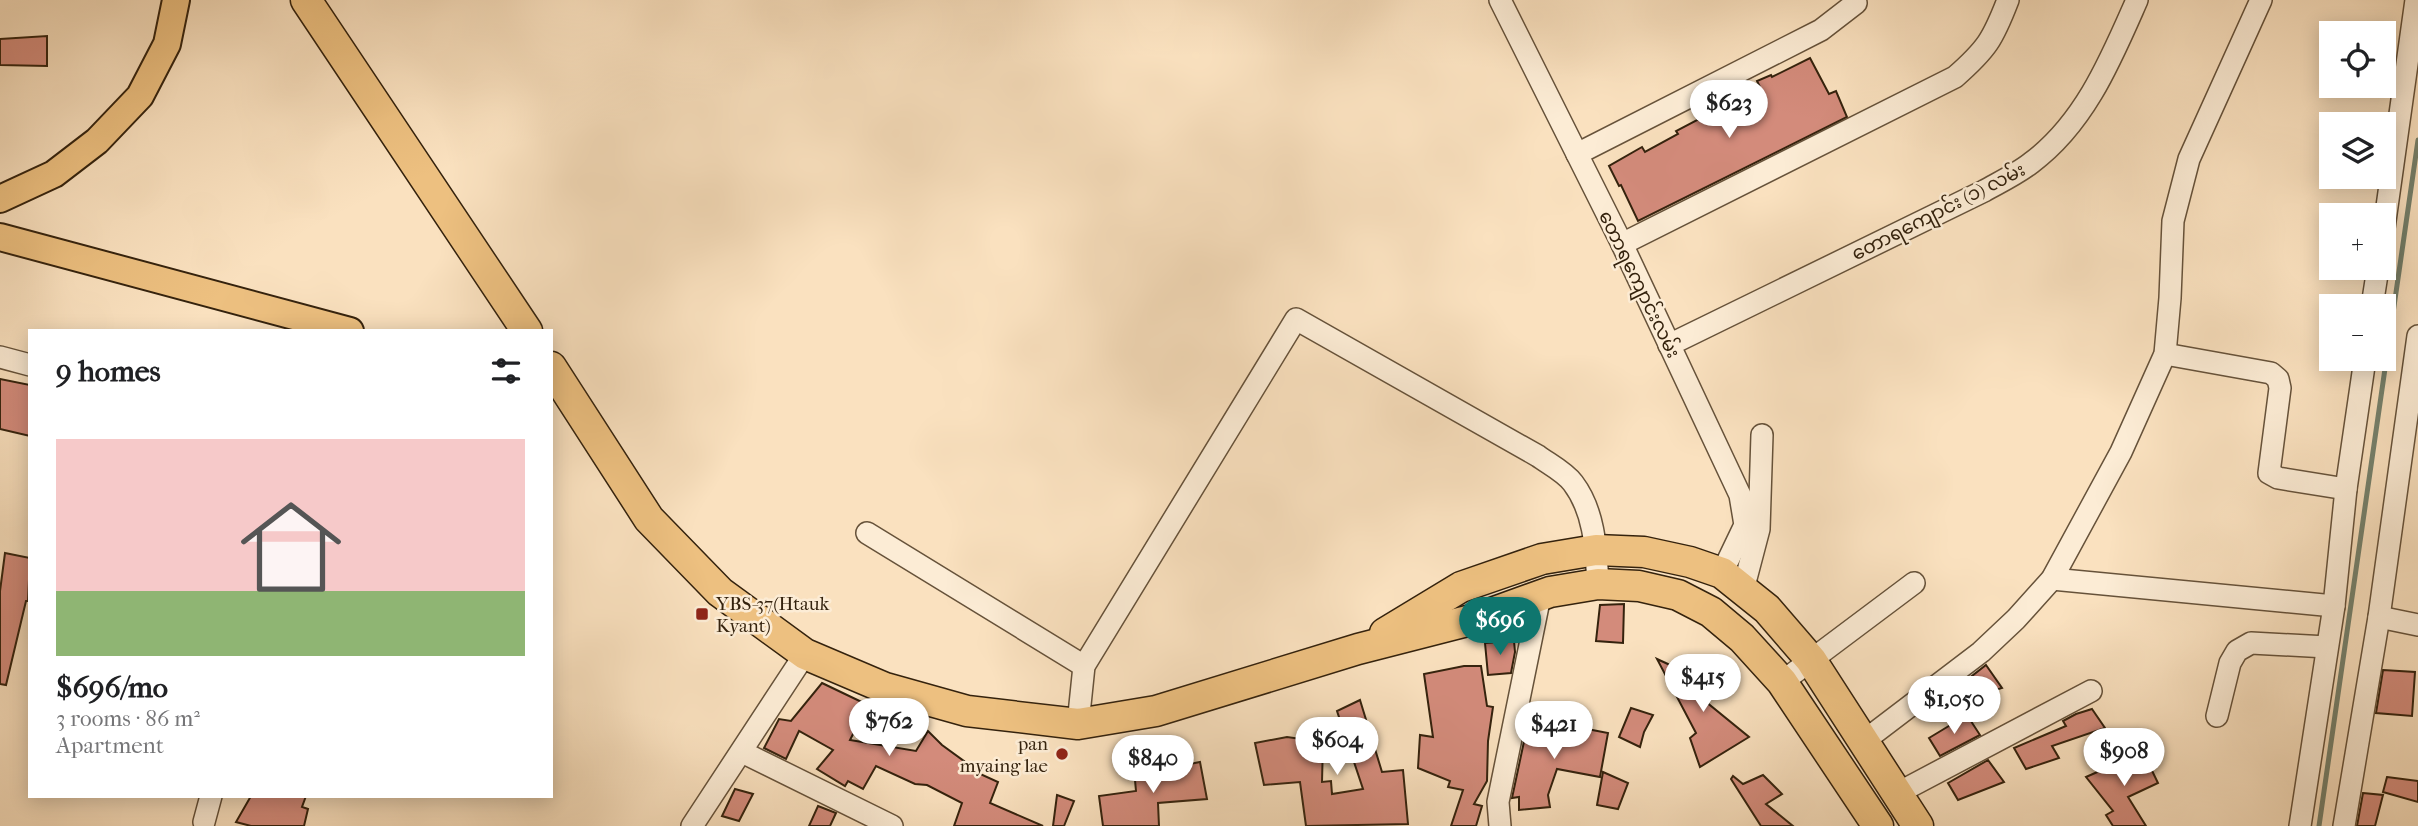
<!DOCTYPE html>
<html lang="en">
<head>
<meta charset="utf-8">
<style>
	:root { --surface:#fff; --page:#f2f2f2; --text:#202124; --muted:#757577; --accent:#0f766e }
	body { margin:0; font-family:"IM FELL French Canon","Noto Sans Myanmar",serif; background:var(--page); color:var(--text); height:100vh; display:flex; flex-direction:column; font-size:26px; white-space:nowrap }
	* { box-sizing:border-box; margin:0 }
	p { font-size:23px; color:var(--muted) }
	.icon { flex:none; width:38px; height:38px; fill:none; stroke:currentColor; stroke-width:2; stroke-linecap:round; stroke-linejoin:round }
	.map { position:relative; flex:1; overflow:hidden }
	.details { position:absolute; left:28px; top:329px; width:525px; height:469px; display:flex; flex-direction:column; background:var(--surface); border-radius:0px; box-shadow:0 4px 18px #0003 }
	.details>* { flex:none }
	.controls { position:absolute; left:2319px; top:21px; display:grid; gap:14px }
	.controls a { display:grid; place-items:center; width:77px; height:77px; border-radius:0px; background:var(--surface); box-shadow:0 4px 18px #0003; font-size:35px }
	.price { position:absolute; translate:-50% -60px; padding:0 16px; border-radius:24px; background:#fff; color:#222; font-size:23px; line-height:46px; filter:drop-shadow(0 2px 4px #0008) }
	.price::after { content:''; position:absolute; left:50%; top:42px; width:21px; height:16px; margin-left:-10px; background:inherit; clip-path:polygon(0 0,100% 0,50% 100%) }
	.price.current { background:var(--accent); color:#fff }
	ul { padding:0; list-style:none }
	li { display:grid; align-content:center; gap:14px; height:371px; padding:0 28px }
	li span { display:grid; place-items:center; height:217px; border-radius:0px; color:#555 }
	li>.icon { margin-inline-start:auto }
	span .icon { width:126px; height:126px; fill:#fffc; stroke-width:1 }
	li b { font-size:30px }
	h2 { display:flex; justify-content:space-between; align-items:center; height:84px; padding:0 28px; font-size:30px }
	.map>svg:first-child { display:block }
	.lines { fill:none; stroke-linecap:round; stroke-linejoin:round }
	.stream { stroke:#74806c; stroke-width:5 }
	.building { fill:#d38b7b; stroke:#34220d; stroke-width:2 }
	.minor-casing { stroke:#66523a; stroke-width:24 }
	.major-casing { stroke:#34220d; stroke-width:30 }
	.highway-casing { stroke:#34220d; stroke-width:33 }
	.minor { stroke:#fcecd5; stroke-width:21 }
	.major { stroke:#edc080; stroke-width:26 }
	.highway { stroke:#edc080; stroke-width:30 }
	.poi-dot { fill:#8f2418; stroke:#fcecd5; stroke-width:2.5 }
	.labels { text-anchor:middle; stroke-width:5; stroke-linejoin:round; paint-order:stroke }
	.street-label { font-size:19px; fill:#34220d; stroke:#fcecd5 }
	.poi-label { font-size:19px; fill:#34220d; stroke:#fcecd5; text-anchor:start }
</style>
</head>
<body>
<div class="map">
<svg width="2418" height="826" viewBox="0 0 2418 826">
	<rect width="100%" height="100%" fill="#fae1bf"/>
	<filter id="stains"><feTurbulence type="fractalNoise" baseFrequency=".00286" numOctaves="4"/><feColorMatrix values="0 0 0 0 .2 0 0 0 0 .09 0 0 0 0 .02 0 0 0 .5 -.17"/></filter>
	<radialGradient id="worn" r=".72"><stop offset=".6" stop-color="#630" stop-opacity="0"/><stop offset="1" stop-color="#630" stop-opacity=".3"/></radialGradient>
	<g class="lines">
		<path class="stream" d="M 2319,826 L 2418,140"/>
	</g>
	<g class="building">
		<path d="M 47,36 L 47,66 L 0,65 L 0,39 Z"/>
		<path d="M 1810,58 L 1829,94 L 1836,91 L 1847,117 L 1638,221 L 1621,185 L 1619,186 L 1609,166 L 1642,147 L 1645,152 L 1678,134 L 1676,131 L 1760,87 L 1757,81 L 1771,75 L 1772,77 Z"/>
		<path d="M 0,379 L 30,385 L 30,436 L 0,429 Z"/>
		<path d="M 5,553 L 30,558 L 28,601 L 26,601 L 6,685 L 0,684 L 0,591 Z"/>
		<path d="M 1624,604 L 1623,643 L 1596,641 L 1600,605 Z"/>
		<path d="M 1514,641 L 1515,652 L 1511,673 L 1488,675 L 1485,643 Z"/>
		<path d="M 1657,659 L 1694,676 L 1704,670 L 1719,692 L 1705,701 L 1749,737 L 1700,767 L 1690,738 L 1696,733 Z"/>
		<path d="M 1986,665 L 2002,688 L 1972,697 L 1963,683 Z"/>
		<path d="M 1464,666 L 1481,666 L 1487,706 L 1493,707 L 1488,741 L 1487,781 L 1474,804 L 1482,806 L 1476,826 L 1451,826 L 1463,790 L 1448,787 L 1450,781 L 1418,768 L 1420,735 L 1433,737 L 1424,674 Z"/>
		<path d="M 2383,670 L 2415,672 L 2412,716 L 2376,713 Z"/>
		<path d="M 822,683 L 868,705 L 850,740 L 916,751 L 928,731 L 942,745 L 968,764 L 967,768 L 998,782 L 990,803 L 1043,826 L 954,826 L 962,803 L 927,785 L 915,784 L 876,766 L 863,789 L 848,781 L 845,786 L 817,769 L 833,750 L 799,731 L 786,759 L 764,748 L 779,719 L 791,721 Z"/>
		<path d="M 1360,700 L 1382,772 L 1403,770 L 1408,824 L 1306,826 L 1300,782 L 1264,785 L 1255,743 L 1287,737 L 1323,742 L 1322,782 L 1331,781 L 1332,794 L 1363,789 L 1337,711 Z"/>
		<path d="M 1631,708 L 1653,715 L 1644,732 L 1640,747 L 1619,737 Z"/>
		<path d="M 2092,709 L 2105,728 L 2052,746 L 2059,758 L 2026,769 L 2014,748 L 2066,726 L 2063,721 L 2076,714 Z"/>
		<path d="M 1967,715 L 1980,735 L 1940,756 L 1929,738 Z"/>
		<path d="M 1529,718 L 1543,721 L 1542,728 L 1586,736 L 1587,729 L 1608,733 L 1600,777 L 1557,769 L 1548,795 L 1550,807 L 1519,810 L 1519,797 L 1512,798 Z"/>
		<path d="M 2143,752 L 2158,783 L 2128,797 L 2146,826 L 2113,826 L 2106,815 L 2113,811 L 2086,777 Z"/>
		<path d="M 1988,760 L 2004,782 L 1958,800 L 1948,783 Z"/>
		<path d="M 1200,762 L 1207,799 L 1158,803 L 1159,826 L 1103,826 L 1099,796 L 1136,791 L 1134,769 L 1158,766 L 1159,770 Z"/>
		<path d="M 1603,772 L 1628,783 L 1618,809 L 1597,805 Z"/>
		<path d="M 1763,775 L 1782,794 L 1766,804 L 1793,826 L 1761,826 L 1731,779 L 1733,776 L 1743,784 Z"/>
		<path d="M 2387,777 L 2418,781 L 2418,802 L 2383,792 Z"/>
		<path d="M 735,789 L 753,794 L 739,821 L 722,816 Z"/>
		<path d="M 2363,793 L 2383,795 L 2375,826 L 2357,826 Z"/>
		<path d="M 1057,795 L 1074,801 L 1064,826 L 1053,826 Z"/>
		<path d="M 251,796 L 306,796 L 302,807 L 308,809 L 304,826 L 251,826 L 236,822 Z"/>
		<path d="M 818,806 L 836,813 L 830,826 L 809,826 Z"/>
	</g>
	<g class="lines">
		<g class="minor-casing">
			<g id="minor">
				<path d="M 1500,0 L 1622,244 L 1740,495 L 1745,525 L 1722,573"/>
				<path d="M 1577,154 L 1821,30 L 1856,3"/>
				<path d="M 2384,228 L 2416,0"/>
				<path d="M 1622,244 L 1955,77 C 1987,49 1993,39 2008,0"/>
				<path d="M 2372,306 L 2378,268"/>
				<path d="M 1669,345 L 1984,191 C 2000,182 2017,174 2031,163 C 2085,123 2111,59 2137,0"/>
				<path d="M 2165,354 L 2271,373 L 2278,379 L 2280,388 L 2269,473 L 2278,478 L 2346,489"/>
				<path d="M 0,357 L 30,365"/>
				<path d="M 867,533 L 1084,666"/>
				<path d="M 2052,579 L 2334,606"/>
				<path d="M 1743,590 L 1759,529 L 1762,435"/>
				<path d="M 2379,617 L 2418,625"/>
				<path d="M 1782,682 L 1914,583"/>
				<path d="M 2217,716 L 2230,663 L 2237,651 L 2251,643 L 2327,647"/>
				<path d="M 1078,724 L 1084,666 L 1296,319 L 1538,456 C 1549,464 1565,472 1573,483 C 1595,512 1596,550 1598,584"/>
				<path d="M 1864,741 L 1981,652 L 2016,619 L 2052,579 L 2121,452 L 2165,354 L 2170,298 L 2173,221 L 2189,159 L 2261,0"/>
				<path d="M 742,752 L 892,826"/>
				<path d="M 1898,793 L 2091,691"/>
				<path d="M 204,822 L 211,796"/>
				<path d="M 692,826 L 805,654"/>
				<path d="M 1500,826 L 1498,802 L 1540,596"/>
				<path d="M 2300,826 L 2334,606 L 2346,489 L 2365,359"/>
				<path d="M 2344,826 L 2379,617 L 2418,336"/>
			</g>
		</g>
		<g class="major-casing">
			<g id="major">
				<path d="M 0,199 L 54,174 L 97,141 L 140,96 L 167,44 L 176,0"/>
				<path d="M 0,237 L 350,331"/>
			</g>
		</g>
		<g class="highway-casing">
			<g id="highway">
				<path d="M 306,0 L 527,331"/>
				<path d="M 551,367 L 649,519 L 720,592 L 805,654 L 885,688 L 967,711 L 1078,724 L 1156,711 L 1358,649 L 1475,619 L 1550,592 L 1598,584 L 1639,586 L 1678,595 L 1711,612 L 1742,638 L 1782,682 L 1878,826"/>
				<path d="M 1385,633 L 1461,587 L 1542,559 L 1596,550 L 1644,552 L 1690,562 L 1722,573 L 1767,609 L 1811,660 L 1918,826"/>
			</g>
		</g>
		<use href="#minor" class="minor"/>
		<use href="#major" class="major"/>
		<use href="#highway" class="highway"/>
	</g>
	<g class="poi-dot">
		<rect x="695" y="607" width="14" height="14" rx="3.5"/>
		<circle cx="1062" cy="754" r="7"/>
	</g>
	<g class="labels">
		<g class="street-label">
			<text transform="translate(1938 211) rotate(-27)" y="7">တောရကျောင်း (၁) လမ်း</text>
			<text transform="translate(1640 284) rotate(64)" y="7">တောရကျောင်းလမ်း</text>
		</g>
		<g class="poi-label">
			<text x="716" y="610">YBS-37(Htauk<tspan x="716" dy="22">Kyant)</tspan></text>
			<text x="1048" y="750" text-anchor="end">pan<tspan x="1048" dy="22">myaing lae</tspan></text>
		</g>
	</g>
	<rect width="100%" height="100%" filter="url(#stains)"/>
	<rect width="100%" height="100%" fill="url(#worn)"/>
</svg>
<div class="controls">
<a><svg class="icon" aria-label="locate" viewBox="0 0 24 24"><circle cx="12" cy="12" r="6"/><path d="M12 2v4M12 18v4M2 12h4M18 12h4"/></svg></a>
<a><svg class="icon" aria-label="layers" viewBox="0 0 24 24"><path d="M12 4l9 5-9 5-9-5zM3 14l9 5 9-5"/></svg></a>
<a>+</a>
<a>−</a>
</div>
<b class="price" style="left:1729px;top:140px">$623</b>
<b class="price current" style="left:1500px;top:657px">$696</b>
<b class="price" style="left:1703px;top:714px">$415</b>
<b class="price" style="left:1954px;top:736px">$1,050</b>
<b class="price" style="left:889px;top:758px">$762</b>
<b class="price" style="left:1554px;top:761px">$421</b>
<b class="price" style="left:1337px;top:777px">$604</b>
<b class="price" style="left:2124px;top:788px">$908</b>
<b class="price" style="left:1153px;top:795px">$840</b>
<section class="details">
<h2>9 homes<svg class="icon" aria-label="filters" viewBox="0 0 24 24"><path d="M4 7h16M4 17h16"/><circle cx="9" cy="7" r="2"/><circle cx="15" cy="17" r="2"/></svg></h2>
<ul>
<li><span style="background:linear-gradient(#f6c9c9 70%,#8fb573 0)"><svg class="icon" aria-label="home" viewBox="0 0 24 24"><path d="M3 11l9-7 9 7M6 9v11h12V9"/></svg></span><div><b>$696/mo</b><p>3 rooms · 86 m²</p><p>Apartment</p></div></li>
</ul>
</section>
</div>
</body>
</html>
